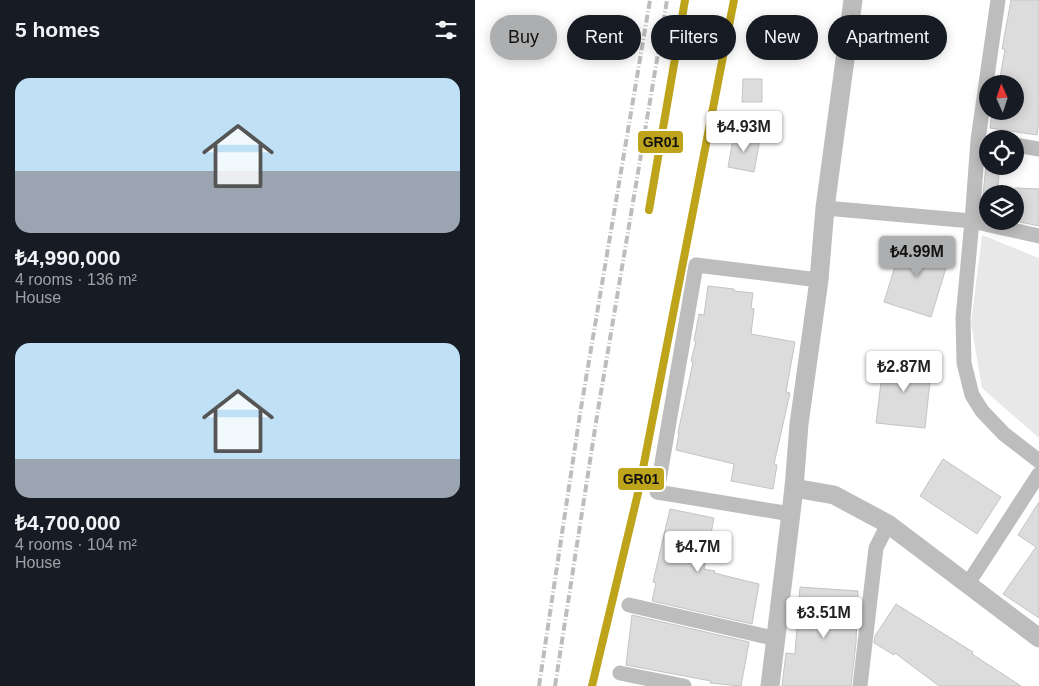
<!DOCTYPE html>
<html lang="en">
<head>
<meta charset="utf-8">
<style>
	:root { --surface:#171b24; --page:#242831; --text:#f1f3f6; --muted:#9ea1a6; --accent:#adaeaf }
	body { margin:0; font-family:Arial,sans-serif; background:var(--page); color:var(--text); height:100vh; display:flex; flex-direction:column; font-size:19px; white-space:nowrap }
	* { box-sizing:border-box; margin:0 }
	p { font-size:16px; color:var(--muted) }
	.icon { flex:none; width:28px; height:28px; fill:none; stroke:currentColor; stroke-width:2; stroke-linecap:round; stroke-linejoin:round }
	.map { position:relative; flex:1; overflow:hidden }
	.sheet { display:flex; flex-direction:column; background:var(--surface); width:475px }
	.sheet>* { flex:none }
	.hud { position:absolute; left:15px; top:15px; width:474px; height:45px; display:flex; gap:10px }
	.needle { width:32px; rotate:357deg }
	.buttons { position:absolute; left:504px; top:75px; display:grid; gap:10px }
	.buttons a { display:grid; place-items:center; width:45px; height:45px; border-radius:50%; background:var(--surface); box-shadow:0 2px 12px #0003; font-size:25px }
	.price { position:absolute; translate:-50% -42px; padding:0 11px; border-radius:5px; background:#fff; color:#222; font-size:16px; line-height:32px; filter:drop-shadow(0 1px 2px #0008) }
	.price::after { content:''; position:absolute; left:50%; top:30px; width:15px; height:11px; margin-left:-8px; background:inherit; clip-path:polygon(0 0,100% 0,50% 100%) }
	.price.current { background:var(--accent); color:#111 }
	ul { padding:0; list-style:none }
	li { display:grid; align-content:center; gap:10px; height:265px; padding:0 15px }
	li span { display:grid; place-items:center; height:155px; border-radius:15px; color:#555 }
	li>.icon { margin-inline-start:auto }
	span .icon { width:90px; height:90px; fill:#fffc; stroke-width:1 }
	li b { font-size:21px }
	h2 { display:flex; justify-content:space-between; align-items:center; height:60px; padding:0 15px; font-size:21px }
	.chip { padding:0 18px; border-radius:22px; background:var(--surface); box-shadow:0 2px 12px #0003; font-size:18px; line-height:45px }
	.chip.current { background:var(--accent); color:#111 }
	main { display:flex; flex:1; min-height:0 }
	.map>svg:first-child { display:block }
	.green { fill:#e8e8e8 }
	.building { fill:#dcdcdc; stroke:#c4c4c4 }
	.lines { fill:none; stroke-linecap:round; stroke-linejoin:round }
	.minor { stroke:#bdbdbd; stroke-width:15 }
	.tertiary { stroke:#bdbdbd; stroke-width:19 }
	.rail { stroke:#bdbdbd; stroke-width:4; stroke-dasharray:8 2.5 1 2.5; stroke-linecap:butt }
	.rail-1-casing { stroke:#fff; stroke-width:11 }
	.rail-1 { stroke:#bea41b; stroke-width:8 }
	.line-badge { stroke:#fff; stroke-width:2 }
	.pale-badge-label { font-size:14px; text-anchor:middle; font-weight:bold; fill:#111 }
</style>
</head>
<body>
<main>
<section class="sheet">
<h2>5 homes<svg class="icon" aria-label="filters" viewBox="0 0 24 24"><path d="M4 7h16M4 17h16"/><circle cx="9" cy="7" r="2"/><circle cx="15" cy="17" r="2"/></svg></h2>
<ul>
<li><span style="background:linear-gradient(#bfe0f5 60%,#9aa5b1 0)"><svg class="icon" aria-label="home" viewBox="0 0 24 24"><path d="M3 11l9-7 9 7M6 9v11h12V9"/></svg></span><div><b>₺4,990,000</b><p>4 rooms · 136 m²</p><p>House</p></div></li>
<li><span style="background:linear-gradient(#bfe0f5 75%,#9aa5b1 0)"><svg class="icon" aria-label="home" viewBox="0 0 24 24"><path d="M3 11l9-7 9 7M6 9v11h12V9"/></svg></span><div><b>₺4,700,000</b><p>4 rooms · 104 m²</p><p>House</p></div></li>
</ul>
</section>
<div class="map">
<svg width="564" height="686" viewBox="0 0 564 686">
	<rect width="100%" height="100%" fill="#fff"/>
	<path class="green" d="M 507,235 L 564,258 L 564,438 L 507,388 L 496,323 Z"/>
	<g class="building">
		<path d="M 536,0 L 564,0 L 564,122 L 562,135 L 515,128 L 517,111 L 540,111 L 540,84 L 524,84 L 530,49 L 527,49 Z"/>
		<path d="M 268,79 L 287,79 L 287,102 L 267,102 Z"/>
		<path d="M 259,134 L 285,139 L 279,172 L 253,167 Z"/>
		<path d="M 511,166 L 525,166 L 522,194 L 508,194 Z"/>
		<path d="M 540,188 L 564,189 L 564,226 L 540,221 Z"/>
		<path d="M 428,240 L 475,255 L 456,317 L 409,302 Z"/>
		<path d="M 233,286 L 259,289 L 259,291 L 278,293 L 276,308 L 279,309 L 276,334 L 320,342 L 311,392 L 315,393 L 299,464 L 302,465 L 298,489 L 256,481 L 259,464 L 201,450 L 204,433 L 203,433 L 218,362 L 216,361 L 221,341 L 219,341 L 224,314 L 229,315 Z"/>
		<path d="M 409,358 L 457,363 L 450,428 L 401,423 Z"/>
		<path d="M 468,459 L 526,497 L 502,534 L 445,496 Z"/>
		<path d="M 564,502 L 564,618 L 528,594 L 561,547 L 543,535 Z"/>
		<path d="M 195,509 L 239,518 L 229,569 L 240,571 L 239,573 L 284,584 L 277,624 L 177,601 L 181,583 L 178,582 Z"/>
		<path d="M 325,587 L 383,591 L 381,643 L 376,686 L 307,686 L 311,653 L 320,654 Z"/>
		<path d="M 421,604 L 498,652 L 497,654 L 546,686 L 464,686 L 420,653 L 419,655 L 399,643 L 400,636 Z"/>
		<path d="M 157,615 L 274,642 L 266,686 L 235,683 L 236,681 L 151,665 Z"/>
	</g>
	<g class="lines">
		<g class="minor">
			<path d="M 523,0 L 503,140 L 497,221 L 488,318 L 489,363 L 497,395 L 507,411 L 529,434 L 564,461"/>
			<path d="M 540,145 L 564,149"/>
			<path d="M 350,208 L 497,221 L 564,236"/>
			<path d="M 316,514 L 182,492 L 221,265 L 344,280"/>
			<path d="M 492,585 L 564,474"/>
			<path d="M 154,605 L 302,639"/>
			<path d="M 145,673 L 209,686"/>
			<path d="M 385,686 L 401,548 L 413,524"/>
		</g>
		<g class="tertiary">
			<path d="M 319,488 L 359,495 L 413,524 L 564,638"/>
			<path d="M 295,686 L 319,488 L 324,424 L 344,280 L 350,208 L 378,0"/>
		</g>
		<g class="rail">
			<path d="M 64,686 L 105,414 L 175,0"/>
			<path d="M 80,686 L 122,416 L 192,0"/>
		</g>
		<g class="rail-1-casing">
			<g id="rail-1">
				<path d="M 174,210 L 210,0"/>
				<path d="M 117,686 L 164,489 L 259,0"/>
			</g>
		</g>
		<use href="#rail-1" class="rail-1"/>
	</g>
	<g class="line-badge">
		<rect x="162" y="130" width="47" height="24" rx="5" fill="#bea41b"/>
		<rect x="142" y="467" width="48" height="24" rx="5" fill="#bea41b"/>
	</g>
	<g class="pale-badge-label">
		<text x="186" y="147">GR01</text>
		<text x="166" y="484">GR01</text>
	</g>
</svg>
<div class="buttons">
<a><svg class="needle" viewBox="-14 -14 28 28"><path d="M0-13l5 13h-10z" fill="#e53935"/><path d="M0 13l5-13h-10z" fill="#9ea1a6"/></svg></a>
<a><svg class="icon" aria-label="locate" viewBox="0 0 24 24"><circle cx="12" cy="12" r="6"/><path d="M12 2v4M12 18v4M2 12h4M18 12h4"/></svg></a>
<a><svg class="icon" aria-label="layers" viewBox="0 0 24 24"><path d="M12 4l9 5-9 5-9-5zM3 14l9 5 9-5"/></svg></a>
</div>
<b class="price" style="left:269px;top:153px">₺4.93M</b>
<b class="price current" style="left:442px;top:278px">₺4.99M</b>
<b class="price" style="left:429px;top:393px">₺2.87M</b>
<b class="price" style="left:223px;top:573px">₺4.7M</b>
<b class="price" style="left:349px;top:639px">₺3.51M</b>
<div class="hud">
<a class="chip current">Buy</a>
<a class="chip">Rent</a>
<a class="chip">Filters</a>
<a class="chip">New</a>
<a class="chip">Apartment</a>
</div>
</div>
</main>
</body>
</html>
